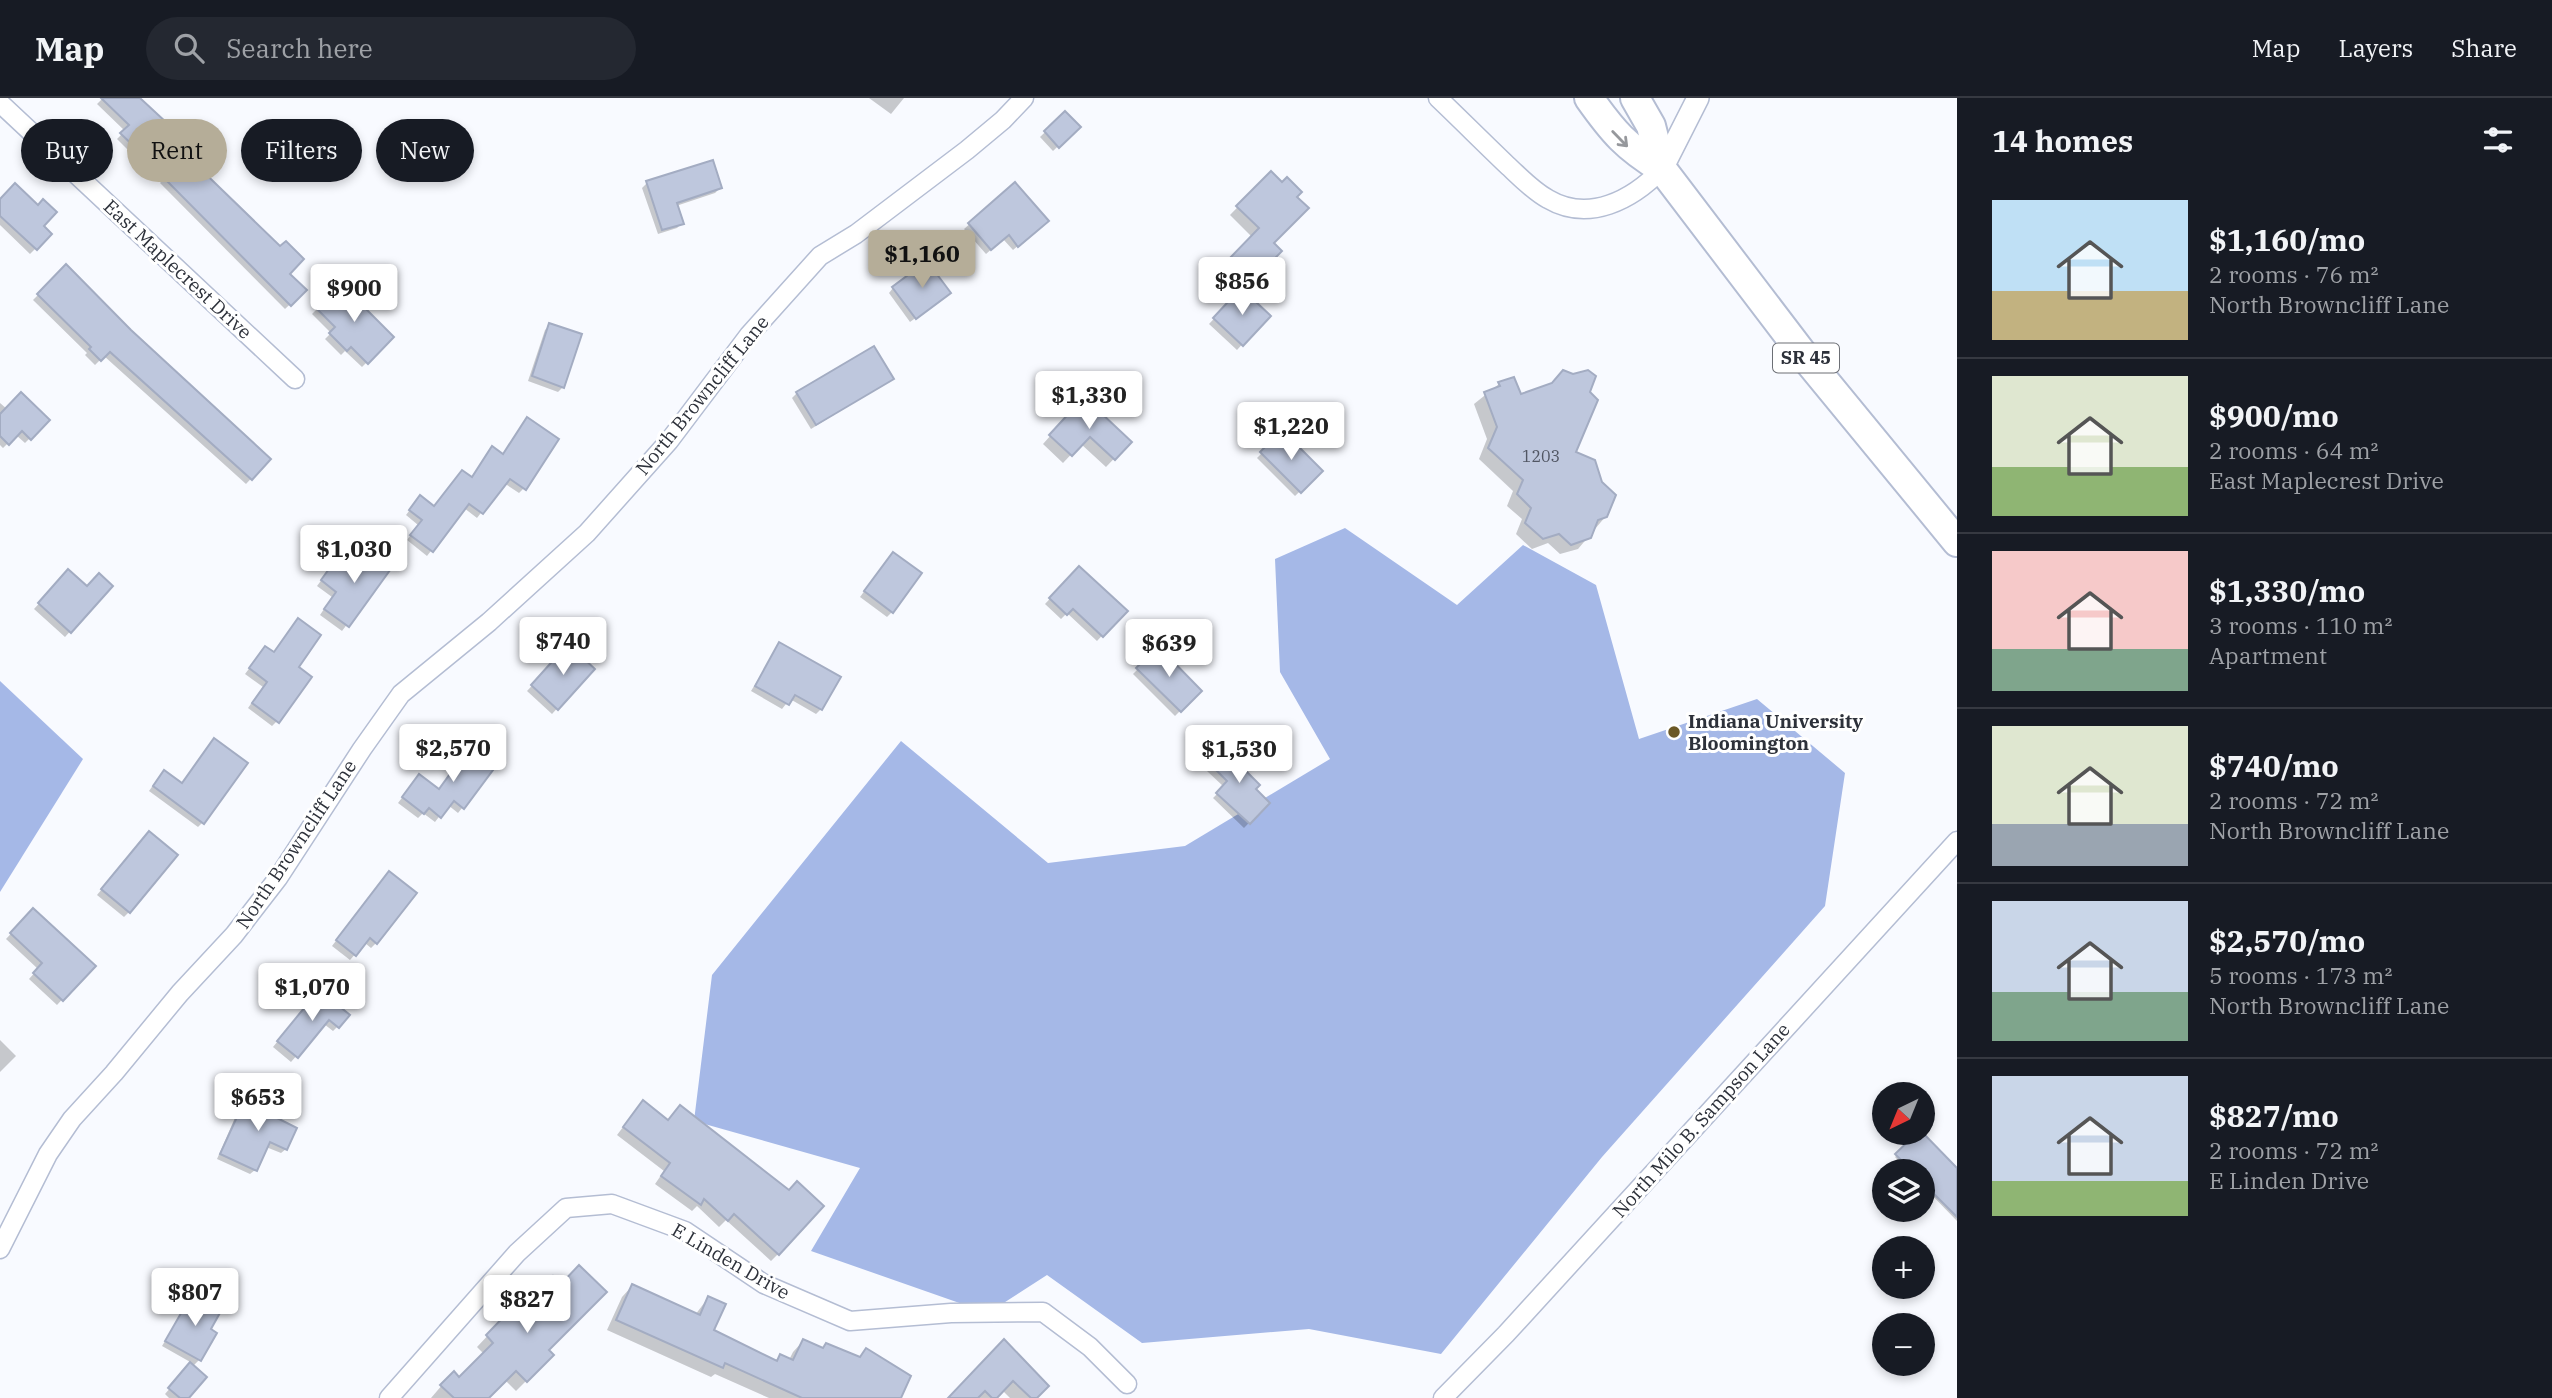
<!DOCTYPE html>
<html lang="en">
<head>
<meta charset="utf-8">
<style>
	:root { --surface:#171b24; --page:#242831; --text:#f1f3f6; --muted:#9ea1a6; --line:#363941; --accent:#b5ad98 }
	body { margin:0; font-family:"IBM Plex Serif",serif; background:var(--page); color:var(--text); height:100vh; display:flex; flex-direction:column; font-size:26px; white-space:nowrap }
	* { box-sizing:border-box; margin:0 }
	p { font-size:23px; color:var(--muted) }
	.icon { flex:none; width:38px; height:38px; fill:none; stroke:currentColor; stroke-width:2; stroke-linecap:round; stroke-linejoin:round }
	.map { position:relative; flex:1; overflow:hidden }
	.drawer { display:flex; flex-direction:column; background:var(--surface); width:595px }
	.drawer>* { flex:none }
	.guide { position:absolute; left:21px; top:21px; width:665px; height:63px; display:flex; gap:14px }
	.needle { width:46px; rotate:223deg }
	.tools { position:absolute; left:1872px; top:984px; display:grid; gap:14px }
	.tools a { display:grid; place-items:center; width:63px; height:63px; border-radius:50%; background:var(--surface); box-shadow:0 4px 10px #0003; font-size:35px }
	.price { position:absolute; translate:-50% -60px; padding:0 16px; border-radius:7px; background:#fff; color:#222; font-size:23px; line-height:46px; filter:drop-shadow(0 2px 4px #0008) }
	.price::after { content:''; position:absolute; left:50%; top:42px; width:21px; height:16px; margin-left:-10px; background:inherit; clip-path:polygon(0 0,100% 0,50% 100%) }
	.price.selected { background:var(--accent); color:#111 }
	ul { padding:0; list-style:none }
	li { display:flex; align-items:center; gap:21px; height:175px; padding:0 35px }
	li+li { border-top:2px solid var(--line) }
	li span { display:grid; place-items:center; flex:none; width:196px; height:140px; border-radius:0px; color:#555 }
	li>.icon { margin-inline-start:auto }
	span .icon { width:84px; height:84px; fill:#fffc; stroke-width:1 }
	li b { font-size:30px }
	h2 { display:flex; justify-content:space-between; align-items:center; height:84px; padding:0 35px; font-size:30px }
	.pill { padding:0 24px; border-radius:32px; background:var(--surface); box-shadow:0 4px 10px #0003; font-size:24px; line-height:63px }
	.pill.selected { background:var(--accent); color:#111 }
	header { display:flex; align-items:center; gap:42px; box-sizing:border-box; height:98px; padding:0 35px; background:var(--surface); border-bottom:2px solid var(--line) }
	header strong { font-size:33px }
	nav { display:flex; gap:38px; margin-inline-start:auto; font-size:24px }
	.search { width:490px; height:63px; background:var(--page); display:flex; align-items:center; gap:18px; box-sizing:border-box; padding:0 24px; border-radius:38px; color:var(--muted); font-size:26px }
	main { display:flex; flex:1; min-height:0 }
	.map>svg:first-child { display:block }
	.forest { fill:#a5b8e7 }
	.shadow { fill:#0003 }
	.building { fill:#bec7dd; stroke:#a3acc2; stroke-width:2 }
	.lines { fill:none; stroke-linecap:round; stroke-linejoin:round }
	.minor-casing { stroke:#b4bdd3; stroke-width:21 }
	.tertiary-casing { stroke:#b4bdd3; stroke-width:24 }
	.trunk-casing { stroke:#b4bdd3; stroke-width:32 }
	.minor { stroke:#fff; stroke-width:18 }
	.tertiary { stroke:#fff; stroke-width:21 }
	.trunk { stroke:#fff; stroke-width:28 }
	.oneway { stroke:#96989c }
	.poi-dot { fill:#6b5826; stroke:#fff; stroke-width:2.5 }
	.labels { text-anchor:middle; stroke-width:6; stroke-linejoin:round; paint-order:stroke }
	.number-label { font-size:16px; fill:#515663 }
	.shield { fill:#fff; stroke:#6c6f75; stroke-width:2 }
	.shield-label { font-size:18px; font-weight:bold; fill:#2d313a }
	.street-label { font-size:19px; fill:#2d313a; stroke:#fff }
	.poi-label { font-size:19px; font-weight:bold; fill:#2d313a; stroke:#fff; text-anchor:start }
</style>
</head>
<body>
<header>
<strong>Map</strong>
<div class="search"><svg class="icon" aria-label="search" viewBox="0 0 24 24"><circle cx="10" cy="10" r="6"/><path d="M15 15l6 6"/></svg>Search here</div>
<nav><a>Map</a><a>Layers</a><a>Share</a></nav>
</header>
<main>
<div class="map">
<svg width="1957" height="1300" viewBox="0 0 1957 1300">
	<rect width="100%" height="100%" fill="#f8faff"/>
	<g class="forest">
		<path d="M 1345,430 L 1457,507 L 1523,447 L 1596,487 L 1639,641 L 1757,601 L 1845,675 L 1825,808 L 1602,1059 L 1441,1256 L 1309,1231 L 1142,1245 L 1047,1177 L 988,1215 L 811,1153 L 860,1070 L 694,1023 L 712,877 L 901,643 L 1048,765 L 1185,748 L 1330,661 L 1280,574 L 1275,461 Z"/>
		<path d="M 0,583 L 83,661 L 0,794 Z"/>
	</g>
	<g class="shadow">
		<path d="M 103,0 L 138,0 L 164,25 L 134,58 L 117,41 L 125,33 L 97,6 Z"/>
		<path d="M 869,0 L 904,0 L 891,16 Z"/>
		<path d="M 1065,15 L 1078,29 L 1053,53 L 1040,39 Z"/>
		<path d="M 185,59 L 305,192 L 285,211 L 160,85 Z"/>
		<path d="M 1271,75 L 1272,145 L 1280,153 L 1241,192 L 1268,218 L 1237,252 L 1209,226 L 1241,192 L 1220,171 L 1252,139 L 1230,117 Z"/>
		<path d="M 647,85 L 720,90 L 715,95 L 676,108 L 682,125 L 677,130 L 658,136 L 642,90 Z"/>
		<path d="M 1015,86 L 1042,127 L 1013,152 L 1003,141 L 986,156 L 964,131 Z"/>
		<path d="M 0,103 L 38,109 L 41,128 L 50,136 L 30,156 L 0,127 Z"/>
		<path d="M 66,169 L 130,234 L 269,361 L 246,386 L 104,258 L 95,267 L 85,257 L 87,255 L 33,202 Z"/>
		<path d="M 340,188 L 392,239 L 362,269 L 345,253 L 341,257 L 325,241 L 331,235 L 312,216 Z"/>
		<path d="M 893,190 L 944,199 L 910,224 L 889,195 Z"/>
		<path d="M 550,227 L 563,289 L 558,294 L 528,283 L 545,232 Z"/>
		<path d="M 891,281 L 811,331 L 792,300 L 797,295 Z"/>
		<path d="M 1499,286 L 1520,298 L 1574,355 L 1606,418 L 1578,451 L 1560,456 L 1548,445 L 1532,451 L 1516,436 L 1522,421 L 1507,408 L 1513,393 L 1479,361 L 1487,341 L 1474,306 Z"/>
		<path d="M 0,305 L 7,311 L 48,322 L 25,345 L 16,337 L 3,350 L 0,347 Z"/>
		<path d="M 1076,309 L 1130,344 L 1106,369 L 1081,346 L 1063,365 L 1043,346 Z"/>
		<path d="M 1282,335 L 1321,373 L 1295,398 L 1257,360 Z"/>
		<path d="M 488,355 L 524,390 L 519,395 L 504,385 L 477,420 L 464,410 L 427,458 L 407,442 L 418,427 L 406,417 L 415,405 L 434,410 L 471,380 Z"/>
		<path d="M 363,456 L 391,468 L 342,533 L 320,517 L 332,499 L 317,488 L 332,468 L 351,472 Z"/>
		<path d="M 888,461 L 892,514 L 887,519 L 860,499 Z"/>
		<path d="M 1079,470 L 1125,513 L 1097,543 L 1067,515 L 1061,521 L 1045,506 Z"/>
		<path d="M 68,474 L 86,490 L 111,488 L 65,539 L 34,511 Z"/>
		<path d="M 780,546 L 821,611 L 816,616 L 790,601 L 782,611 L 751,593 Z"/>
		<path d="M 568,549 L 593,571 L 552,616 L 527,593 Z"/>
		<path d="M 1158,551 L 1200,593 L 1175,618 L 1133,576 Z"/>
		<path d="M 261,555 L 296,569 L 277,623 L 272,628 L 248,610 L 263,589 L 245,576 Z"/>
		<path d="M 1231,648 L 1253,691 L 1268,705 L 1244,730 L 1213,700 L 1224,689 L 1207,673 Z"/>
		<path d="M 468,652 L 462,710 L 458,715 L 448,707 L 435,724 L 423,715 L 418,720 L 398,705 L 414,684 L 438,693 Z"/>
		<path d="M 159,679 L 203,724 L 198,729 L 149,693 Z"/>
		<path d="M 144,740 L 129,814 L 124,819 L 97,797 Z"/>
		<path d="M 384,780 L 376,845 L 371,850 L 365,845 L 350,862 L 332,848 Z"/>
		<path d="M 33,812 L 93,868 L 57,907 L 29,881 L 38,871 L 6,841 Z"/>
		<path d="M 314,899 L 338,928 L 333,933 L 324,926 L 291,964 L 273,949 Z"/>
		<path d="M 0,942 L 16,958 L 0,974 Z"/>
		<path d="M 264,998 L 286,1051 L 281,1055 L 266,1049 L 255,1072 L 250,1076 L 217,1061 L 237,1015 L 242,1010 L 253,1015 Z"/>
		<path d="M 636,1012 L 668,1024 L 778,1156 L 771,1163 L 726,1122 L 719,1129 L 697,1108 L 692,1113 L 655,1086 L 664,1073 L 617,1037 Z"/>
		<path d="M 1920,1035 L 1957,1073 L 1957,1123 L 1923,1088 L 1923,1073 L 1908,1073 L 1895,1059 Z"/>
		<path d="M 632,1188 L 695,1217 L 708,1200 L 711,1233 L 774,1264 L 780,1258 L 789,1262 L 793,1254 L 803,1243 L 822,1251 L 826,1247 L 858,1260 L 866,1252 L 899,1300 L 769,1300 L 715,1276 L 711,1279 L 607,1232 L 622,1199 Z"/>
		<path d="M 525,1195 L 546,1252 L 552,1257 L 516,1293 L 505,1282 L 487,1300 L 431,1300 L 443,1286 L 459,1282 L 484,1256 L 477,1249 L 507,1217 L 505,1215 Z"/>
		<path d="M 192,1199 L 208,1232 L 199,1262 L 192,1269 L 187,1300 L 169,1300 L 165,1296 L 192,1265 L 162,1248 Z"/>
		<path d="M 1004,1243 L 1035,1300 L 1010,1300 L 1002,1292 L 994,1300 L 949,1300 Z"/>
	</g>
	<g class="building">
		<path d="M 101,0 L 140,0 L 167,25 L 140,54 L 120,35 L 129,27 Z"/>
		<path d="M 1065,13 L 1081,29 L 1059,50 L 1044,33 Z"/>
		<path d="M 185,56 L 280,148 L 286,143 L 304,161 L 290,176 L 307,192 L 291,208 L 163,79 Z"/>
		<path d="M 713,62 L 722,90 L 677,105 L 684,126 L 662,132 L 646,83 Z"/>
		<path d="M 1271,73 L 1282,84 L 1287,79 L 1302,94 L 1297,99 L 1309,110 L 1274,145 L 1282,153 L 1250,186 L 1227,163 L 1259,130 L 1236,108 Z"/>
		<path d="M 1015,84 L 1049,123 L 1018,149 L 1009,137 L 991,152 L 968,125 Z"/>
		<path d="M 15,85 L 38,107 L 43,101 L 57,114 L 44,128 L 52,136 L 37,152 L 0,118 L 0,101 Z"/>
		<path d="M 927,163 L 951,195 L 916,221 L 892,189 Z"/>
		<path d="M 66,166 L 131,232 L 271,361 L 252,382 L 110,254 L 101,263 L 89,251 L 91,249 L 37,196 Z"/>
		<path d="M 340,185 L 394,239 L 368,266 L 351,249 L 347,253 L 329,235 L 335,229 L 316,210 Z"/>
		<path d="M 1241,190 L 1271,218 L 1243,248 L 1213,220 Z"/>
		<path d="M 549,225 L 582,236 L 564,290 L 532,278 Z"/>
		<path d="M 874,248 L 894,281 L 816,327 L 796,294 Z"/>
		<path d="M 1563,272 L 1573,276 L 1588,272 L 1596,278 L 1590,294 L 1598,302 L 1576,354 L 1595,362 L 1602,384 L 1616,397 L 1607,419 L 1598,422 L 1591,440 L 1571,447 L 1559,436 L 1543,441 L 1525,425 L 1531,410 L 1517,396 L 1523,382 L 1488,350 L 1497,329 L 1484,294 L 1500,288 L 1498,284 L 1514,279 L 1521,296 L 1552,285 Z"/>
		<path d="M 21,294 L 50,322 L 31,342 L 22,333 L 9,347 L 0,338 L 0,316 Z"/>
		<path d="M 1084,299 L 1132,344 L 1115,362 L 1090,339 L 1072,358 L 1049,337 Z"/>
		<path d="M 527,319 L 559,341 L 526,392 L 510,381 L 483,416 L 469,406 L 433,454 L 410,437 L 422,422 L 409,412 L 420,397 L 434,408 L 462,372 L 472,379 L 492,348 L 503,356 Z"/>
		<path d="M 1282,332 L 1323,373 L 1301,395 L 1260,354 Z"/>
		<path d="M 367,449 L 393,468 L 349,529 L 324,511 L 336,494 L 321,482 L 337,460 L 352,471 Z"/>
		<path d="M 893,454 L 922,475 L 893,515 L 864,493 Z"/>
		<path d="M 1079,468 L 1128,513 L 1103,539 L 1073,511 L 1067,517 L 1049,500 Z"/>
		<path d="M 68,471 L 87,488 L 99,475 L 113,488 L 71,535 L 38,505 Z"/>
		<path d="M 298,520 L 321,537 L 299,569 L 312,579 L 279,625 L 252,605 L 267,584 L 249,570 L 265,548 L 274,554 Z"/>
		<path d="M 779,544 L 841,579 L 822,612 L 795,597 L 789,607 L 755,588 Z"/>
		<path d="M 568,546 L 595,571 L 558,612 L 531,587 Z"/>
		<path d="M 1158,548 L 1202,593 L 1181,614 L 1136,570 Z"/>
		<path d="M 214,640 L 248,665 L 204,726 L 153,688 L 164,672 L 182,685 Z"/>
		<path d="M 473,644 L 499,664 L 464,711 L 454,703 L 441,720 L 429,710 L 424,716 L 402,699 L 419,676 L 439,691 Z"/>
		<path d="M 1231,646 L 1250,665 L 1244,671 L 1260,687 L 1256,691 L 1270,705 L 1250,726 L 1216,695 L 1227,683 L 1211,667 Z"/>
		<path d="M 149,733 L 178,757 L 130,815 L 101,791 Z"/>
		<path d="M 389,773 L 417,795 L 377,846 L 370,840 L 356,858 L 336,842 Z"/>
		<path d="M 33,810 L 96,868 L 63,903 L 33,875 L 42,865 L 10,835 Z"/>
		<path d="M 319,892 L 350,917 L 339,930 L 329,922 L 298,960 L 277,943 Z"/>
		<path d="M 263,996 L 284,1005 L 277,1020 L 297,1030 L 287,1052 L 270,1044 L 257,1073 L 220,1056 L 242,1008 L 255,1014 Z"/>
		<path d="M 643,1002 L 668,1022 L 680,1007 L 789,1092 L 797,1083 L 824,1108 L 779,1157 L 734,1116 L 728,1123 L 704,1101 L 701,1107 L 661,1078 L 670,1065 L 623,1029 Z"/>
		<path d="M 1918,1034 L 1922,1034 L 1957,1070 L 1957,1119 L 1923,1085 L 1923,1073 L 1912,1073 L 1895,1056 Z"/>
		<path d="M 579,1167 L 607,1194 L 549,1252 L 554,1257 L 527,1284 L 516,1273 L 489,1300 L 454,1300 L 440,1287 L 454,1273 L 459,1279 L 493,1245 L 486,1237 L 516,1206 L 514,1204 L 525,1192 L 533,1200 L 553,1178 L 561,1186 Z"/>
		<path d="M 632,1186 L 700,1217 L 708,1198 L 726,1206 L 714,1232 L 777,1263 L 780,1256 L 793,1262 L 803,1241 L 823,1250 L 826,1245 L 860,1259 L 866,1250 L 911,1278 L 901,1300 L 802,1300 L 725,1265 L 723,1270 L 616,1222 Z"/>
		<path d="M 192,1196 L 221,1213 L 211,1231 L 217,1235 L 201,1263 L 165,1243 Z"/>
		<path d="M 1004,1241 L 1049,1288 L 1037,1300 L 1031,1300 L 1013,1283 L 997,1300 L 992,1300 L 985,1293 L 978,1300 L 948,1300 Z"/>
		<path d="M 190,1264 L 207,1279 L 189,1300 L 180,1300 L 168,1290 Z"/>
	</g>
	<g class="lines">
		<g class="minor-casing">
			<g id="minor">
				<path d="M 1438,0 C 1461,22 1484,45 1507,67 C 1520,79 1533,93 1548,101 C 1589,125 1632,102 1662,71"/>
				<path d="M 0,5 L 295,281"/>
				<path d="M 0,1151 L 48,1056 L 72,1021 L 114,975 L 180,895 L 234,837 L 278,780 L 362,651 L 401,596 L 489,524 L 587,435 L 669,343 L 749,237 L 820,158 L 856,136 L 967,52 L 1003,22 L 1024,0"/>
				<path d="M 389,1300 L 517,1155 L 566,1110 L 612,1106 L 685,1133 L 764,1186 L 850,1223 L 951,1215 L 1043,1214 L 1090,1249 L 1127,1286"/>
				<path d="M 1443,1300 L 1506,1236 L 1957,743"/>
			</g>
		</g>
		<g class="tertiary-casing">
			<path id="tertiary" d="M 1662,71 L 1698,0"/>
		</g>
		<g class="trunk-casing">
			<g id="trunk">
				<path d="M 1589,0 C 1613,34 1626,49 1662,71 L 1805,259 L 1957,444"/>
				<path d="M 1635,0 L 1651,28 L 1662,71"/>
			</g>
		</g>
		<use href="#minor" class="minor"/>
		<use href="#tertiary" class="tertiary"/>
		<use href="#trunk" class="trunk"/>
	</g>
	<defs><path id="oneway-shaft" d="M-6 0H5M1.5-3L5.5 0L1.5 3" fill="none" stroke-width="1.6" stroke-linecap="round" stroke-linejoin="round" transform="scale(1.75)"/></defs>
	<use class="oneway" href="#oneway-shaft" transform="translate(1620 41) rotate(46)"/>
	<circle class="poi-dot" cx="1674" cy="634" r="7"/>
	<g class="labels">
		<g class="number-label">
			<text x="1541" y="364">1203</text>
		</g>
		<rect class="shield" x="1773" y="245.5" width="66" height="29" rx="5"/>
		<g class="shield-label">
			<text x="1806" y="266">SR 45</text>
		</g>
		<g class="street-label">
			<text transform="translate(178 171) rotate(43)" y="7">East Maplecrest Drive</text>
			<text transform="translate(702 297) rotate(-51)" y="7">North Browncliff Lane</text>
			<text transform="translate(296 746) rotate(-56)" y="7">North Browncliff Lane</text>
			<text transform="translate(1701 1022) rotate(-48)" y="7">North Milo B. Sampson Lane</text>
			<text transform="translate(731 1163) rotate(30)" y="7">E Linden Drive</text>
		</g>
		<g class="poi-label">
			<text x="1688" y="630">Indiana University<tspan x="1688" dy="22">Bloomington</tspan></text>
		</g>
	</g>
</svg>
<div class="tools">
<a><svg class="needle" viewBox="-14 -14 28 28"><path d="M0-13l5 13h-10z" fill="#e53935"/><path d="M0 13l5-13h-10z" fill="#9ea1a6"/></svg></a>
<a><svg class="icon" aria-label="layers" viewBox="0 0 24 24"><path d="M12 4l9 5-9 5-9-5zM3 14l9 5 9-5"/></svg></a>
<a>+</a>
<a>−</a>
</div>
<b class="price selected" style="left:922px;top:192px">$1,160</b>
<b class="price" style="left:1242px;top:219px">$856</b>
<b class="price" style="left:354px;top:226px">$900</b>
<b class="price" style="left:1089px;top:333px">$1,330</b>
<b class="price" style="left:1291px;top:364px">$1,220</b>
<b class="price" style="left:354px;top:487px">$1,030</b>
<b class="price" style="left:563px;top:579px">$740</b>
<b class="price" style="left:1169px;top:581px">$639</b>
<b class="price" style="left:453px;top:686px">$2,570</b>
<b class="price" style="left:1239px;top:687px">$1,530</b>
<b class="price" style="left:312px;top:925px">$1,070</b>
<b class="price" style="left:258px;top:1035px">$653</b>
<b class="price" style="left:195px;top:1230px">$807</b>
<b class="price" style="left:527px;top:1237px">$827</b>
<div class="guide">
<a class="pill">Buy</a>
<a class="pill selected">Rent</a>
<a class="pill">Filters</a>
<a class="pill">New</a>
</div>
</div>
<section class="drawer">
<h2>14 homes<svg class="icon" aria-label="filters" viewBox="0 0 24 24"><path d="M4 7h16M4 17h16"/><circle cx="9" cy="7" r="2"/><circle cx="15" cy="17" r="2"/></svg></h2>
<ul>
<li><span style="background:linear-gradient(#bfe0f5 65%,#c2b280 0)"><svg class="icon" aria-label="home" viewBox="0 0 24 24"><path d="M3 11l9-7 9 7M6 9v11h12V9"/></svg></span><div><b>$1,160/mo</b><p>2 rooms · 76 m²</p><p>North Browncliff Lane</p></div></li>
<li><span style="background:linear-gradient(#dfe7d0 65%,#8fb573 0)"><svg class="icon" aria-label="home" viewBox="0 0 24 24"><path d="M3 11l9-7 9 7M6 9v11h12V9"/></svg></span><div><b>$900/mo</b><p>2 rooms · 64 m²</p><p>East Maplecrest Drive</p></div></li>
<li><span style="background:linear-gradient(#f6c9c9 70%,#7fa58c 0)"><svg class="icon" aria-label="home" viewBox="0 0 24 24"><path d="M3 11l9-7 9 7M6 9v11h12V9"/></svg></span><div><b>$1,330/mo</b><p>3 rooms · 110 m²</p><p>Apartment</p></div></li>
<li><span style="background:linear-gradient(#dfe7d0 70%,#9aa5b1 0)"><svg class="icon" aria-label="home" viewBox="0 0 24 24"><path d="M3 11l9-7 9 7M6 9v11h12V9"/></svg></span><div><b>$740/mo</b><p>2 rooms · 72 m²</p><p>North Browncliff Lane</p></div></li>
<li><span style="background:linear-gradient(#c9d6e8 65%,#7fa58c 0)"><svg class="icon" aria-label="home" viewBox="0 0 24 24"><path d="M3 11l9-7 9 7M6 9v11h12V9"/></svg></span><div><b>$2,570/mo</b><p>5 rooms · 173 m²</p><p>North Browncliff Lane</p></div></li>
<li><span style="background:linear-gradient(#c9d6e8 75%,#8fb573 0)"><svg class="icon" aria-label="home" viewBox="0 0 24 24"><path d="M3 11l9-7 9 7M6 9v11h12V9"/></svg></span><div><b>$827/mo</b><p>2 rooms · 72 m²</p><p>E Linden Drive</p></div></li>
</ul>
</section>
</main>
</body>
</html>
